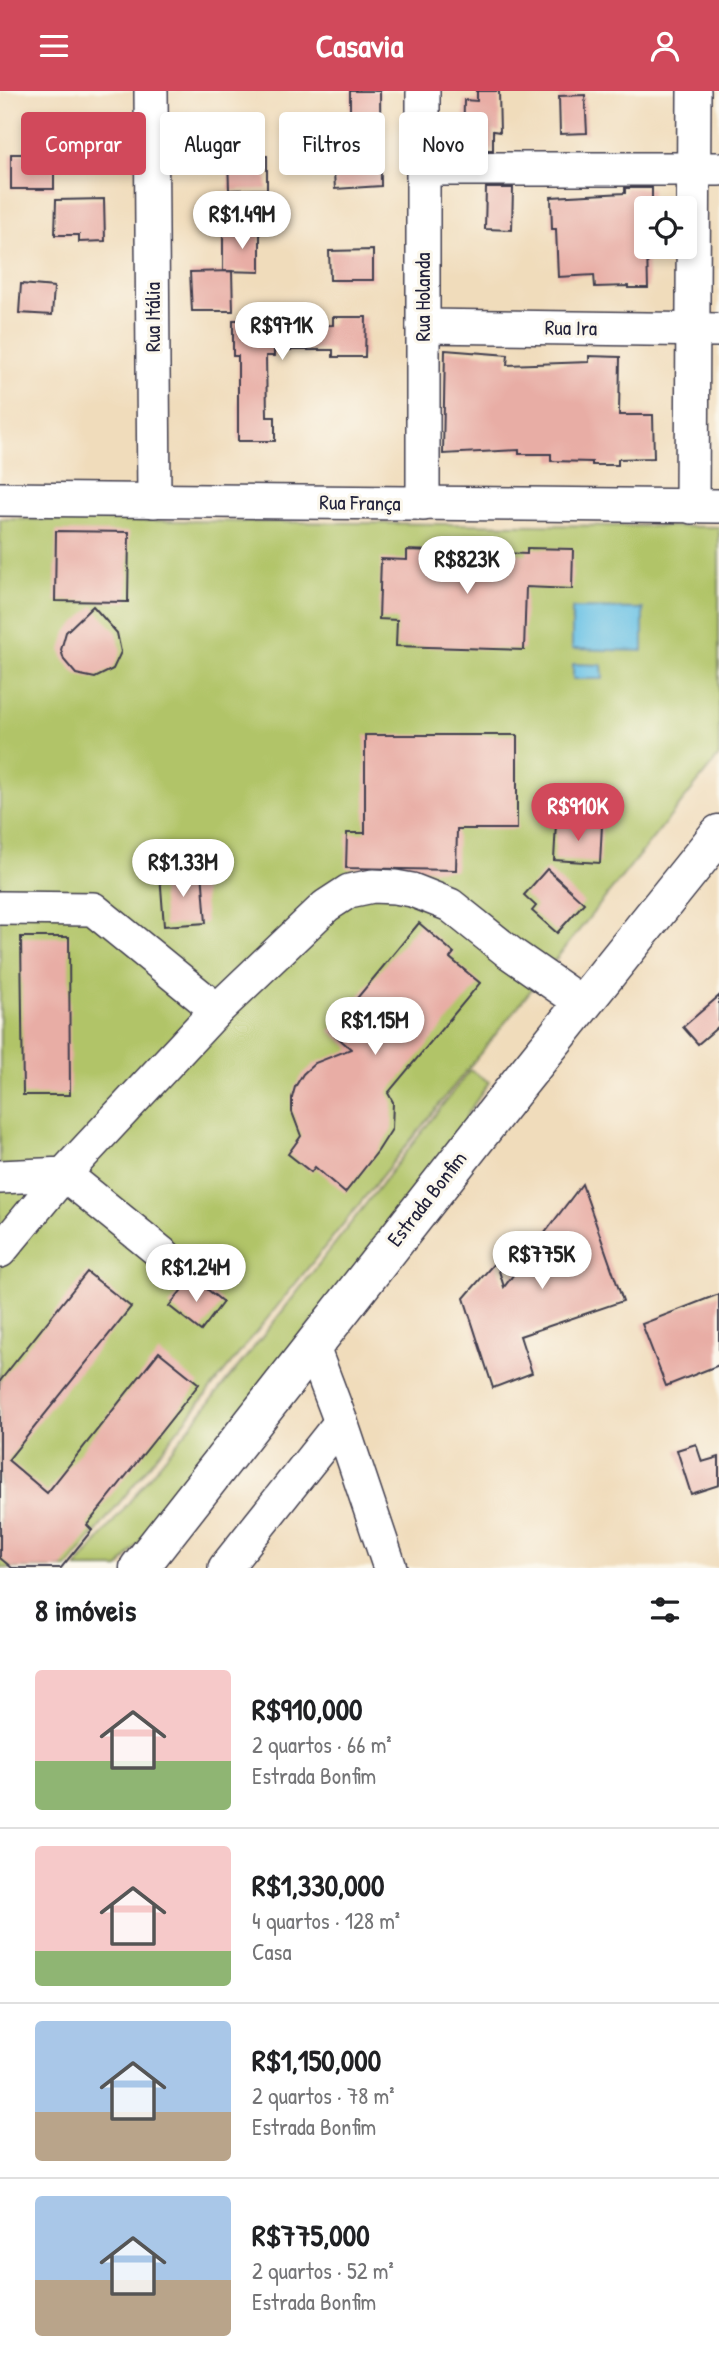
<!DOCTYPE html>
<html lang="pt">
<head>
<meta charset="utf-8">
<style>
	:root { --surface:#fff; --page:#f6f6f6; --text:#202124; --muted:#757577; --line:#e0e0e0; --accent:#d1495b }
	body { margin:0; font-family:"Patrick Hand",sans-serif; background:var(--page); color:var(--text); height:100vh; display:flex; flex-direction:column; font-size:26px; white-space:nowrap }
	* { box-sizing:border-box; margin:0 }
	p { font-size:23px; color:var(--muted) }
	.icon { flex:none; width:38px; height:38px; fill:none; stroke:currentColor; stroke-width:2; stroke-linecap:round; stroke-linejoin:round }
	.map { position:relative; height:1477px; overflow:hidden }
	.panel { display:flex; flex-direction:column; background:var(--surface); flex:1 }
	.panel>* { flex:none }
	.banner { position:absolute; left:21px; top:21px; width:677px; height:63px; display:flex; gap:14px }
	.fabs { position:absolute; left:634px; top:105px; display:grid; gap:14px }
	.fabs a { display:grid; place-items:center; width:63px; height:63px; border-radius:7px; background:var(--surface); box-shadow:0 4px 10px #0003; font-size:35px }
	.price { position:absolute; translate:-50% -60px; padding:0 16px; border-radius:24px; background:#fff; color:#222; font-size:23px; line-height:46px; filter:drop-shadow(0 2px 4px #0008) }
	.price::after { content:''; position:absolute; left:50%; top:42px; width:21px; height:16px; margin-left:-10px; background:inherit; clip-path:polygon(0 0,100% 0,50% 100%) }
	.price.active { background:var(--accent); color:#fff }
	ul { padding:0; list-style:none }
	li { display:flex; align-items:center; gap:21px; height:175px; padding:0 35px }
	li+li { border-top:2px solid var(--line) }
	li span { display:grid; place-items:center; flex:none; width:196px; height:140px; border-radius:7px; color:#555 }
	li>.icon { margin-inline-start:auto }
	span .icon { width:84px; height:84px; fill:#fffc; stroke-width:1 }
	li b { font-size:30px }
	h2 { display:flex; justify-content:space-between; align-items:center; height:84px; padding:0 35px; font-size:30px }
	.pill { padding:0 24px; border-radius:7px; background:var(--surface); box-shadow:0 4px 10px #0003; font-size:24px; line-height:63px }
	.pill.active { background:var(--accent); color:#fff }
	header { display:flex; justify-content:space-between; align-items:center; height:91px; padding:0 35px; background:var(--accent); color:#fff; font-size:32px; font-weight:700 }
	.map>svg:first-child { display:block }
	.green { fill:#b1c468; stroke:#6a7352; stroke-width:2 }
	.water { fill:#67c1e5; stroke:#447290; stroke-width:2 }
	.building { fill:#e8ada5 }
	.lines { fill:none; stroke-linecap:round; stroke-linejoin:round }
	.minor-casing { stroke:#413e4e; stroke-width:36 }
	.major-casing { stroke:#413e4e; stroke-width:41 }
	.minor { stroke:#fff; stroke-width:33 }
	.major { stroke:#fff; stroke-width:38 }
	.labels { text-anchor:middle; stroke-width:6; stroke-linejoin:round; paint-order:stroke }
	.street-label { font-size:21px; fill:#22223b; stroke:#fbf7ec }
</style>
</head>
<body>
<header><svg class="icon" aria-label="menu" viewBox="0 0 24 24"><path d="M4 6h16M4 12h16M4 18h16"/></svg>Casavia<svg class="icon" aria-label="person" viewBox="0 0 24 24"><circle cx="12" cy="8" r="4"/><path d="M4 21q1-7 8-7t8 7"/></svg></header>
<div class="map">
<svg width="719" height="1477" viewBox="0 0 719 1477">
	<rect width="100%" height="100%" fill="#fbf7ec"/>
	<filter id="ink" filterUnits="userSpaceOnUse"><feTurbulence type="fractalNoise" baseFrequency=".0143" numOctaves="2"/><feDisplacementMap in="SourceGraphic" scale="14" xChannelSelector="R" yChannelSelector="G"/><feConvolveMatrix kernelMatrix="1 2 1 2 8 2 1 2 1" color-interpolation-filters="sRGB"/></filter>
	<filter id="wash" filterUnits="userSpaceOnUse"><feTurbulence type="fractalNoise" baseFrequency=".00686" numOctaves="4" result="noise"/><feDisplacementMap in="SourceGraphic" scale="28" xChannelSelector="R" yChannelSelector="G"/><feGaussianBlur stdDeviation="1.57" result="paint"/><feColorMatrix in="noise" values="0 0 0 0 0 0 0 0 0 0 0 0 0 0 0 0 0 1.4 0 .05"/><feComposite in="paint" operator="in"/></filter>
	<g filter="url(#wash)">
		<rect width="100%" height="100%" fill="#f0dcbb"/>
		<g class="green">
			<path d="M 0,428 L 719,436 L 719,665 L 67,1477 L 0,1477 Z"/>
			<path d="M 470,979 L 489,991 L 466,1025 L 467,1034 L 119,1477 L 76,1477 L 263,1245 Z"/>
		</g>
		<g class="water">
			<path d="M 572,517 L 643,518 L 643,560 L 572,558 Z"/>
			<path d="M 573,573 L 602,574 L 603,588 L 573,588 Z"/>
		</g>
		<g id="blocks">
			<g class="building">
				<path d="M 350,0 L 380,0 L 381,95 L 335,98 L 333,64 L 350,64 Z"/>
				<path d="M 477,0 L 499,0 L 500,41 L 493,40 L 493,59 L 463,59 L 464,9 L 477,10 Z"/>
				<path d="M 585,4 L 587,42 L 560,43 L 559,5 Z"/>
				<rect x="11" y="63" width="43" height="35"/>
				<path d="M 228,65 L 267,65 L 267,98 L 229,99 Z"/>
				<path d="M 486,97 L 513,97 L 512,139 L 485,138 Z"/>
				<path d="M 625,97 L 652,97 L 652,117 L 646,117 L 648,197 L 628,197 L 628,195 L 595,196 L 594,184 L 558,186 L 556,138 L 552,138 L 551,106 L 625,102 Z"/>
				<path d="M 104,108 L 105,150 L 79,151 L 79,144 L 55,144 L 56,109 Z"/>
				<path d="M 223,139 L 260,139 L 260,181 L 223,180 Z"/>
				<path d="M 373,159 L 373,189 L 330,189 L 329,160 Z"/>
				<path d="M 232,180 L 233,220 L 192,220 L 190,181 Z"/>
				<path d="M 21,193 L 54,196 L 52,224 L 19,222 Z"/>
				<path d="M 333,226 L 366,226 L 365,266 L 333,266 L 333,259 L 274,259 L 274,265 L 266,265 L 267,326 L 275,326 L 275,350 L 238,350 L 238,265 L 233,265 L 233,229 L 274,229 L 274,235 L 333,234 Z"/>
				<path d="M 445,259 L 508,264 L 507,274 L 589,271 L 589,265 L 620,266 L 619,324 L 653,324 L 654,367 L 618,368 L 618,374 L 592,374 L 592,371 L 551,370 L 551,363 L 519,363 L 519,359 L 443,363 Z"/>
				<path d="M 56,440 L 129,441 L 128,511 L 55,510 Z"/>
				<path d="M 527,457 L 573,458 L 572,498 L 526,496 L 524,559 L 396,555 L 397,529 L 379,528 L 381,468 L 407,469 L 407,459 L 527,463 Z"/>
				<path d="M 93,515 L 117,542 L 121,561 L 113,578 L 95,587 L 76,583 L 64,569 L 61,559 L 66,541 Z"/>
				<path d="M 365,644 L 517,644 L 517,738 L 457,738 L 456,779 L 346,777 L 347,742 L 365,742 Z"/>
				<path d="M 556,732 L 602,734 L 600,772 L 554,769 Z"/>
				<path d="M 547,778 L 584,812 L 557,842 L 532,820 L 536,815 L 524,804 Z"/>
				<path d="M 202,780 L 206,832 L 164,835 L 160,783 Z"/>
				<path d="M 419,832 L 454,862 L 450,867 L 480,892 L 388,1002 L 393,1011 L 392,1038 L 378,1060 L 345,1102 L 315,1076 L 311,1081 L 288,1063 L 301,1045 L 292,1021 L 292,1007 L 295,996 L 303,983 L 315,972 L 351,958 L 330,940 Z"/>
				<path d="M 21,846 L 69,846 L 70,1004 L 23,1004 Z"/>
				<path d="M 719,905 L 719,935 L 698,953 L 683,936 Z"/>
				<path d="M 582,1093 L 623,1210 L 520,1245 L 532,1282 L 493,1297 L 464,1207 L 496,1170 L 504,1196 Z"/>
				<path d="M 87,1181 L 131,1216 L 8,1369 L 47,1402 L 159,1261 L 199,1293 L 87,1434 L 92,1439 L 61,1477 L 12,1477 L 0,1467 L 0,1290 Z"/>
				<path d="M 192,1186 L 223,1211 L 201,1240 L 169,1215 Z"/>
				<path d="M 719,1203 L 719,1274 L 666,1295 L 642,1233 Z"/>
				<path d="M 696,1353 L 702,1371 L 719,1366 L 719,1394 L 691,1403 L 677,1359 Z"/>
			</g>
		</g>
	</g>
	<g filter="url(#ink)">
		<use href="#blocks" fill-opacity="0" stroke="#413e4e" stroke-width="2"/>
		<g class="lines">
			<g class="minor-casing">
				<g id="minor">
					<path d="M 151,0 L 154,410"/>
					<path d="M 423,0 L 423,413"/>
					<path d="M 423,78 L 719,78"/>
					<path d="M 423,235 L 719,239"/>
					<path d="M 0,408 L 719,415"/>
					<path d="M 692,416 L 694,0"/>
					<path d="M 0,817 L 93,818 L 217,919"/>
					<path d="M 0,1086 L 64,1083 L 217,919 L 326,815 L 349,800 L 373,795 L 395,796 L 412,799 L 450,814 L 510,862 L 582,912"/>
					<path d="M 0,1160 L 64,1083 L 165,1165"/>
					<path d="M 312,1254 L 341,1331 L 390,1477"/>
					<path d="M 225,1477 L 341,1331"/>
				</g>
			</g>
			<g class="major-casing">
				<path id="major" d="M 139,1477 L 520,991 L 719,743"/>
			</g>
			<use href="#minor" class="minor"/>
			<use href="#major" class="major"/>
		</g>
	</g>
	<g class="labels">
		<g class="street-label">
			<text transform="translate(423 206) rotate(-90)" y="7">Rua Holanda</text>
			<text transform="translate(153 226) rotate(-90)" y="7">Rua Itália</text>
			<text transform="translate(571 237) rotate(1)" y="7">Rua Ira</text>
			<text transform="translate(360 412) rotate(1)" y="7">Rua França</text>
			<text transform="translate(427 1108) rotate(-52)" y="7">Estrada Bonfim</text>
		</g>
	</g>
</svg>
<div class="fabs">
<a><svg class="icon" aria-label="locate" viewBox="0 0 24 24"><circle cx="12" cy="12" r="6"/><path d="M12 2v4M12 18v4M2 12h4M18 12h4"/></svg></a>
</div>
<b class="price" style="left:242px;top:160px">R$1.49M</b>
<b class="price" style="left:282px;top:271px">R$971K</b>
<b class="price" style="left:467px;top:505px">R$823K</b>
<b class="price active" style="left:578px;top:752px">R$910K</b>
<b class="price" style="left:183px;top:808px">R$1.33M</b>
<b class="price" style="left:375px;top:966px">R$1.15M</b>
<b class="price" style="left:542px;top:1200px">R$775K</b>
<b class="price" style="left:196px;top:1213px">R$1.24M</b>
<div class="banner">
<a class="pill active">Comprar</a>
<a class="pill">Alugar</a>
<a class="pill">Filtros</a>
<a class="pill">Novo</a>
</div>
</div>
<section class="panel">
<h2>8 imóveis<svg class="icon" aria-label="filters" viewBox="0 0 24 24"><path d="M4 7h16M4 17h16"/><circle cx="9" cy="7" r="2"/><circle cx="15" cy="17" r="2"/></svg></h2>
<ul>
<li><span style="background:linear-gradient(#f6c9c9 65%,#8fb573 0)"><svg class="icon" aria-label="home" viewBox="0 0 24 24"><path d="M3 11l9-7 9 7M6 9v11h12V9"/></svg></span><div><b>R$910,000</b><p>2 quartos · 66 m²</p><p>Estrada Bonfim</p></div></li>
<li><span style="background:linear-gradient(#f6c9c9 75%,#8fb573 0)"><svg class="icon" aria-label="home" viewBox="0 0 24 24"><path d="M3 11l9-7 9 7M6 9v11h12V9"/></svg></span><div><b>R$1,330,000</b><p>4 quartos · 128 m²</p><p>Casa</p></div></li>
<li><span style="background:linear-gradient(#a9c7e8 65%,#b9a48a 0)"><svg class="icon" aria-label="home" viewBox="0 0 24 24"><path d="M3 11l9-7 9 7M6 9v11h12V9"/></svg></span><div><b>R$1,150,000</b><p>2 quartos · 78 m²</p><p>Estrada Bonfim</p></div></li>
<li><span style="background:linear-gradient(#a9c7e8 60%,#b9a48a 0)"><svg class="icon" aria-label="home" viewBox="0 0 24 24"><path d="M3 11l9-7 9 7M6 9v11h12V9"/></svg></span><div><b>R$775,000</b><p>2 quartos · 52 m²</p><p>Estrada Bonfim</p></div></li>
</ul>
</section>
</body>
</html>
